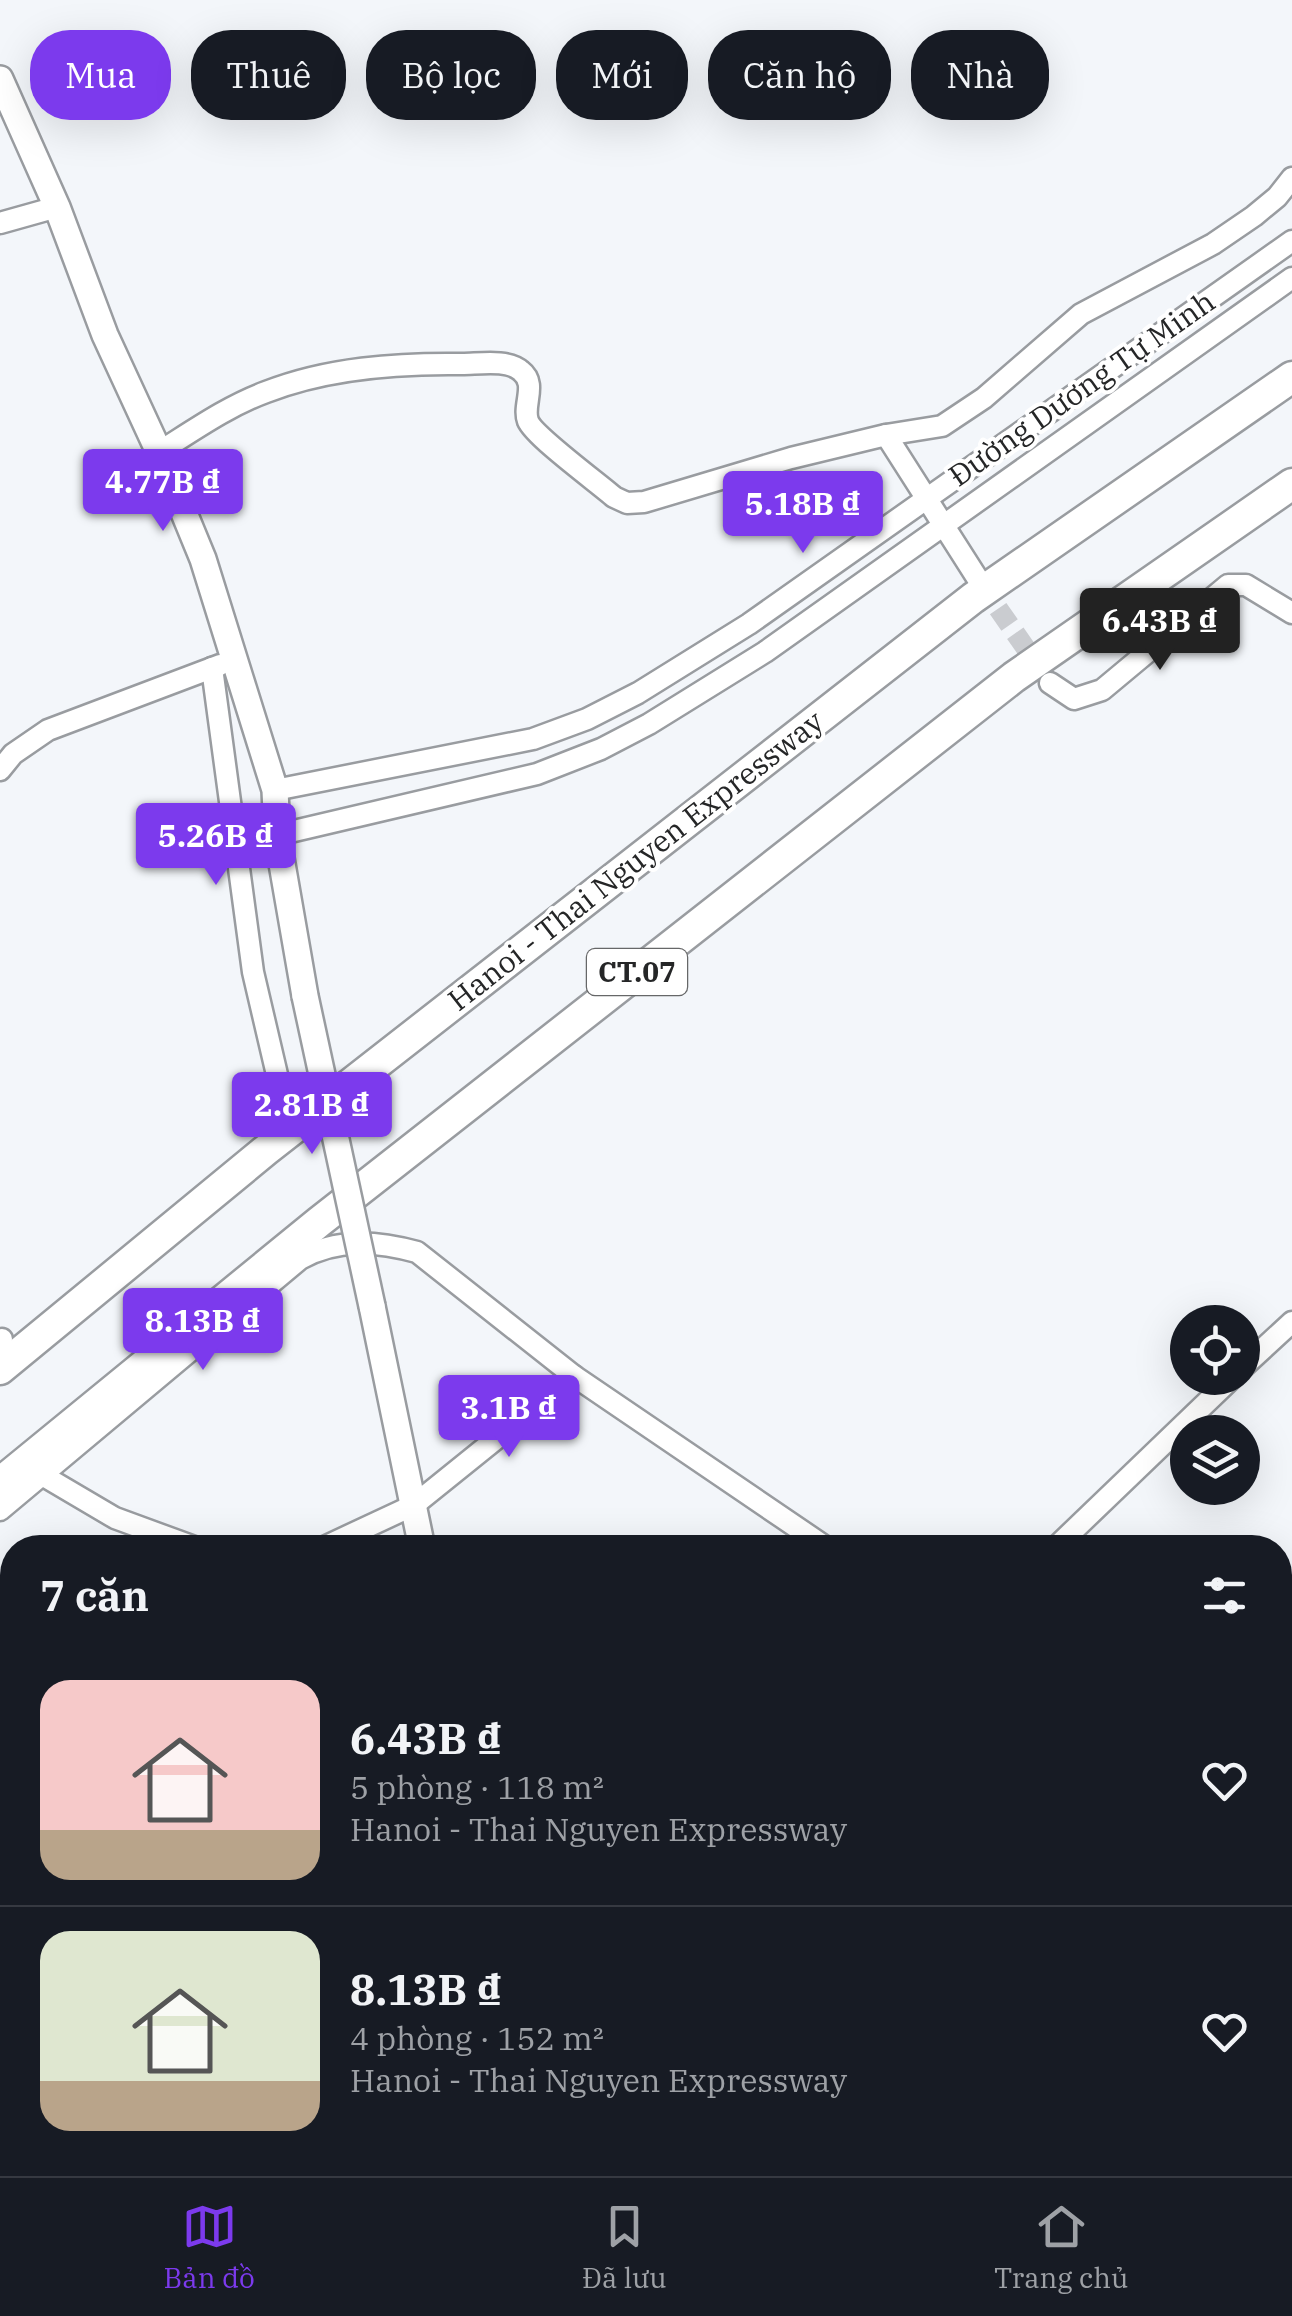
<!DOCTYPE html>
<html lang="vi">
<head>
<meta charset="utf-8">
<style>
	:root { --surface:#171b24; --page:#20242c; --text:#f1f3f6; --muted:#9ea1a6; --line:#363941; --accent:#7c3aed }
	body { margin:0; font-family:"IBM Plex Serif",serif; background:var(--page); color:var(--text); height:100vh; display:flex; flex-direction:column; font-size:38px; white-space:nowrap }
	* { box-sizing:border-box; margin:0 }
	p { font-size:32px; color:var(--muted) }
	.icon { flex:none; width:55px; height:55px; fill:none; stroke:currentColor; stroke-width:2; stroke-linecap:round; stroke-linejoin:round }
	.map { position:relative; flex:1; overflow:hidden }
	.side { position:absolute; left:0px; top:1535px; width:1292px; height:642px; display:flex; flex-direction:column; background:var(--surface); border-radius:40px 40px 0 0; box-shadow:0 10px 40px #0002 }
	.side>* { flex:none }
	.guide { position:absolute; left:30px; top:30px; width:1232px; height:90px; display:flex; gap:20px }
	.fabs { position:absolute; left:1170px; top:1305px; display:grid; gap:20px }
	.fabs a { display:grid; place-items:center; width:90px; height:90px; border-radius:50%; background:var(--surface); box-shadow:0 10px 40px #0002; font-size:50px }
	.price { position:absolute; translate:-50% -85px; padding:0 22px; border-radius:10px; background:var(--accent); color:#fff; font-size:32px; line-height:65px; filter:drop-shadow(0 2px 5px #0008) }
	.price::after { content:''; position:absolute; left:50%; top:60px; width:30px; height:22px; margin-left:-15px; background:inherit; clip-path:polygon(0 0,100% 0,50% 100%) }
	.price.on { background:#222; color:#fff }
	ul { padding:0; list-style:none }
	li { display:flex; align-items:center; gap:30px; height:250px; padding:0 40px }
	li+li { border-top:2px solid var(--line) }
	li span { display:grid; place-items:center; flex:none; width:280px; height:200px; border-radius:30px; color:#555 }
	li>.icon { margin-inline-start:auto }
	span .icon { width:120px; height:120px; fill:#fffc; stroke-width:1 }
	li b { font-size:42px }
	h2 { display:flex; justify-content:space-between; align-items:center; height:120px; padding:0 40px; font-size:42px }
	.tag { padding:0 35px; border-radius:40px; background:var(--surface); box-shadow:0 10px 40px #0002; font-size:35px; line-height:90px }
	.tag.on { background:var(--accent); color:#fff }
	.tabs { display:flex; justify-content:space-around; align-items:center; height:140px; border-top:2px solid var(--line); background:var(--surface); font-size:28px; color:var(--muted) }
	.tabs a { display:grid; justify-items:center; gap:5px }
	.tabs .on { color:var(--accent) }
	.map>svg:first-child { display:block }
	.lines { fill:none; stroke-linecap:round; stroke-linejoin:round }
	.minor-tunnel { stroke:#caccd0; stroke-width:20; stroke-dasharray:20 10; stroke-linecap:butt }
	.minor-casing { stroke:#999ca0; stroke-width:25 }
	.major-casing { stroke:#999ca0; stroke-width:30 }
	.highway-casing { stroke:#999ca0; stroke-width:35 }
	.minor { stroke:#fff; stroke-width:20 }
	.major { stroke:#fff; stroke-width:25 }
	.highway { stroke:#fff; stroke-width:30 }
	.major-bridge-casing { stroke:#999ca0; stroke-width:30; stroke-linecap:butt }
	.major-bridge { stroke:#fff; stroke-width:25 }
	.labels { text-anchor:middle; stroke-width:8; stroke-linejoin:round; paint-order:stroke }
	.shield { fill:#fff; stroke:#666768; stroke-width:2.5 }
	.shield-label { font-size:28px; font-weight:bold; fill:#252627 }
	.street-label { font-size:30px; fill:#252627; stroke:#fff }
</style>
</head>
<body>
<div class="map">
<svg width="1292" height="2176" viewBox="0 0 1292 2176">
	<rect width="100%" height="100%" fill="#f3f6fa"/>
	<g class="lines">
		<path class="minor-tunnel" d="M 981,584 L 1050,683"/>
		<g class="minor-casing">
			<g id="minor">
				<path d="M 0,223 L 57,207"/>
				<path d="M 886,435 L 981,584"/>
				<path d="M 159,452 C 194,430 228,406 266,392 C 327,368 396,363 462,364 C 479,364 508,359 521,371 C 538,384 522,405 528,421 C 534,436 598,483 614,497 L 627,503 L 644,502 L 791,458 L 886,435 L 942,426 L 984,398 L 1081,314 L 1213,244 L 1254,216 L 1277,197 L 1292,178"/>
				<path d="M 212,668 L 253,972 L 282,1096"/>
				<path d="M 1050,683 L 1074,699 L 1102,690 L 1228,585 L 1246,585 L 1292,613"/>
				<path d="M 0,770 L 13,754 L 48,730 L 220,665"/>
				<path d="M 275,790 L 533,739 L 587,719 L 638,693 L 749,624 L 1292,241"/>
				<path d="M 277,835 L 537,774 L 601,749 L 649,724 L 765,652 L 1292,278"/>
				<path d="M 0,1341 L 2,1339"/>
				<path d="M 1242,1368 L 1292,1322"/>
				<path d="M 42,1475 L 115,1518 L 197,1548"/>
				<path d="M 0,1510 L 300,1259 C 337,1238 377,1241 417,1252 L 574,1376 L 827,1548"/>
				<path d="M 322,1548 L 414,1505 L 574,1376"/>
				<path d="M 1055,1548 L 1232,1378"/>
				<path d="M 0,1862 L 12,1837"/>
				<path d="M 1280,2038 L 1292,2045"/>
				<path d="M 854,2165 L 865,2176"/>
				<path d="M 1238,2176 L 1240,2165"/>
			</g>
		</g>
		<g class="major-casing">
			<g id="major">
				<path d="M 0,79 L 57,207 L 105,335 L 159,452 L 203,559 L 275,790 L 277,835 L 305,996"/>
				<path d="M 372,1306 L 422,1548"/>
				<path d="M 499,2165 L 500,2176"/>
			</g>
		</g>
		<g class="highway-casing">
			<g id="highway">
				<path d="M 0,1369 L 266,1150 L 973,598 L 1292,377"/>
				<path d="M 0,1483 L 319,1222 L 1014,677 L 1292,484"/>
			</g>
		</g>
		<use href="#minor" class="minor"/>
		<use href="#major" class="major"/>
		<use href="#highway" class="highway"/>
		<g class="major-bridge-casing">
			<path id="major-bridge" d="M 305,996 L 372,1306"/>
		</g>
		<use href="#major-bridge" class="major-bridge"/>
	</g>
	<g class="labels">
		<rect class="shield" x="587" y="949" width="100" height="46" rx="8"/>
		<g class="shield-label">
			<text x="637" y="982">CT.07</text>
		</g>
		<g class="street-label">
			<text transform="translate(1082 389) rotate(-35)" y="10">Đường Dương Tự Minh</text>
			<text transform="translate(636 861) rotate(-38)" y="10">Hanoi - Thai Nguyen Expressway</text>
		</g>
	</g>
</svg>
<div class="fabs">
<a><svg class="icon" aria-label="locate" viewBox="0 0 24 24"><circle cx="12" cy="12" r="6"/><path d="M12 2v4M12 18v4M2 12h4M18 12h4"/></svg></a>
<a><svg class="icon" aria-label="layers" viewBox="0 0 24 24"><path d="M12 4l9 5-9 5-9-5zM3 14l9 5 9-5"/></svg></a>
</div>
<b class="price" style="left:163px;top:534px">4.77B ₫</b>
<b class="price" style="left:803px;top:556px">5.18B ₫</b>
<b class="price on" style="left:1160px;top:673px">6.43B ₫</b>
<b class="price" style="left:216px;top:888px">5.26B ₫</b>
<b class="price" style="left:312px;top:1157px">2.81B ₫</b>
<b class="price" style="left:203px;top:1373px">8.13B ₫</b>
<b class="price" style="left:509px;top:1460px">3.1B ₫</b>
<div class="guide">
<a class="tag on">Mua</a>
<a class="tag">Thuê</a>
<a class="tag">Bộ lọc</a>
<a class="tag">Mới</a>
<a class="tag">Căn hộ</a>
<a class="tag">Nhà</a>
</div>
<section class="side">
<h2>7 căn<svg class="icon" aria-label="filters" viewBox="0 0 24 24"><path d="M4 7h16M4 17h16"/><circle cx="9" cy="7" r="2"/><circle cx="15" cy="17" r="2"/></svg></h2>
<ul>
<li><span style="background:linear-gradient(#f6c9c9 75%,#b9a48a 0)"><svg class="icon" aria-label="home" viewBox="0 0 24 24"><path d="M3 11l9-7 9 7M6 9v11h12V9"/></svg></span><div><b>6.43B ₫</b><p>5 phòng · 118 m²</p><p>Hanoi - Thai Nguyen Expressway</p></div><svg class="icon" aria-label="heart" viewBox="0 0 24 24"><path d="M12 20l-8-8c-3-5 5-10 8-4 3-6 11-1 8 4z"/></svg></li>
<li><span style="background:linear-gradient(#dfe7d0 75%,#b9a48a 0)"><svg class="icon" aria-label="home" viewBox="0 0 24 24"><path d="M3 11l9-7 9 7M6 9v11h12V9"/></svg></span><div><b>8.13B ₫</b><p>4 phòng · 152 m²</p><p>Hanoi - Thai Nguyen Expressway</p></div><svg class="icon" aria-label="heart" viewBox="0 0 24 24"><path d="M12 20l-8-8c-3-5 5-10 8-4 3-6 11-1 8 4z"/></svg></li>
</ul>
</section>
</div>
<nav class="tabs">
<a class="on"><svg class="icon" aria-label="map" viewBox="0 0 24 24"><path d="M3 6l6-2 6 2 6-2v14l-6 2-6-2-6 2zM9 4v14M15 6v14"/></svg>Bản đồ</a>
<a><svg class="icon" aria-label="saved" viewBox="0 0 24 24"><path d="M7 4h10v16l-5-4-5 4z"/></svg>Đã lưu</a>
<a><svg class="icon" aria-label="home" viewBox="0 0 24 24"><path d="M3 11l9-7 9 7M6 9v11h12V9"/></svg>Trang chủ</a>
</nav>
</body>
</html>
